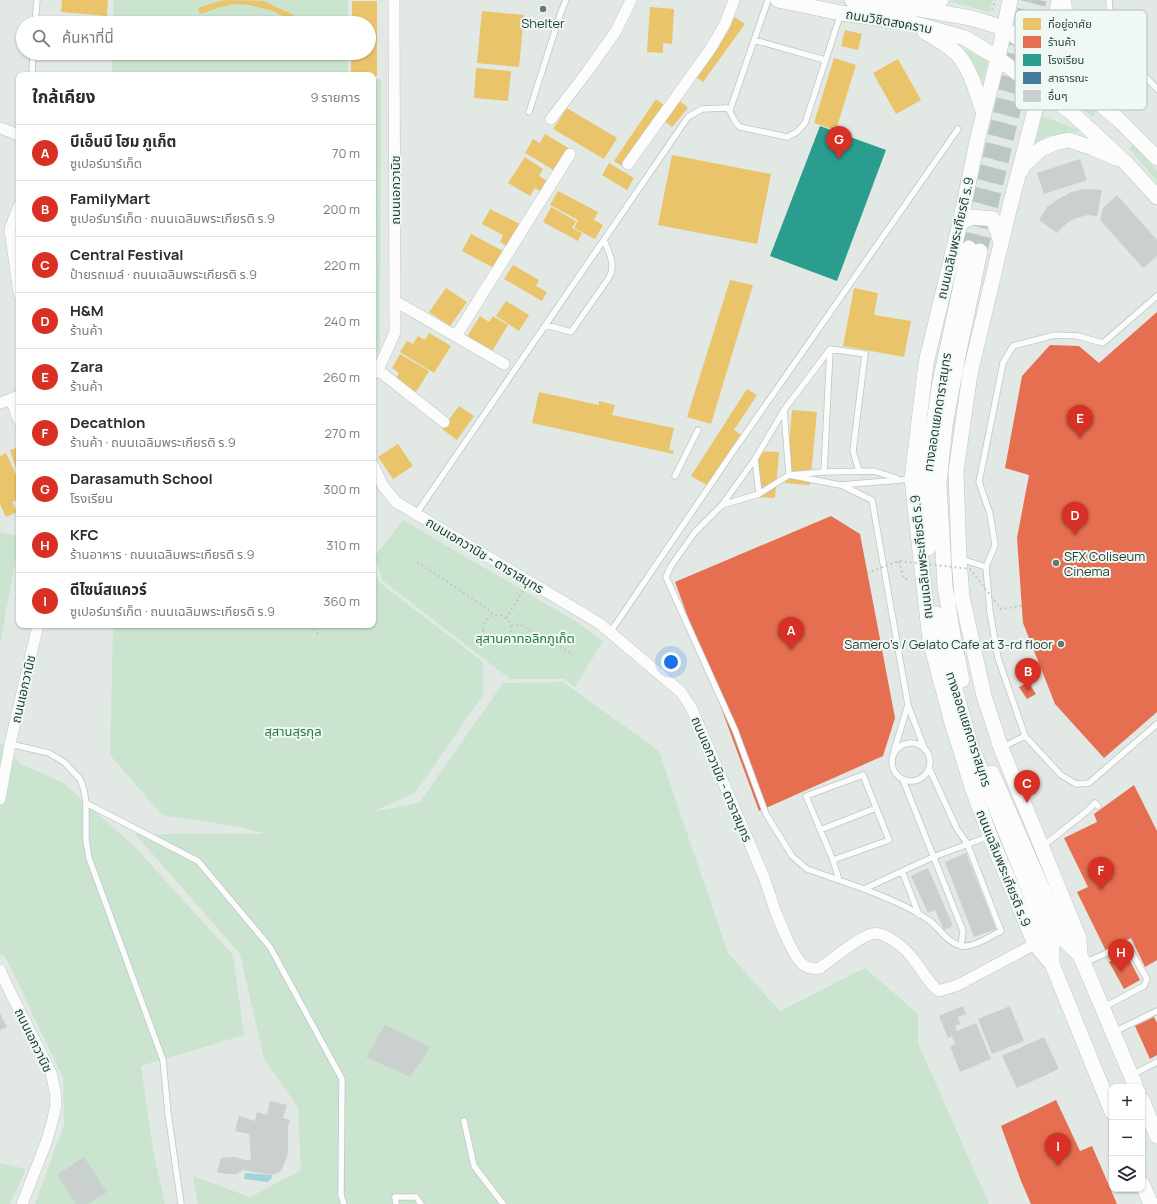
<!DOCTYPE html>
<html lang="th">
<head>
<meta charset="utf-8">
<style>
	:root { --surface:#fff; --page:#f2f2f3; --text:#2b2b33; --muted:#7c7c81; --line:#e1e1e2; --accent:#d93025 }
	body { margin:0; font-family:Manrope,"Noto Sans Thai",sans-serif; background:var(--page); color:var(--text) }
	.controls { position:absolute; right:12px; bottom:12px; display:grid; overflow:hidden; border-radius:8px; box-shadow:0 1px 3px #0004 }
	.controls button { width:36px; height:36px; display:grid; place-items:center; padding:0; border:0; border-bottom:1px solid var(--line); background:var(--surface); color:var(--text); font:20px sans-serif }
	.you { position:absolute; left:671px; top:662px; width:14px; height:14px; margin:-10px; border:3px solid #fff; border-radius:50%; background:#1a73e8; box-shadow:0 0 0 6px #1a73e833 }
	.badge { display:grid; place-items:center; width:26px; height:26px; border-radius:50%; background:var(--accent); color:#fff; font-size:13px; font-weight:700 }
	.pin { position:absolute; translate:-50% -33px; filter:drop-shadow(0 1px 2px #0008) }
	.pin::after { content:''; position:absolute; top:21px; width:14px; height:12px; background:inherit; clip-path:polygon(0 0,100% 0,50% 100%) }
	.list { margin:0; padding:0; list-style:none }
	h2 { display:flex; justify-content:space-between; align-items:center; height:52px; margin:0; padding:0 16px; font-size:17px }
	h2 small { font-size:13px; font-weight:400; color:var(--muted) }
	.list li { display:grid; grid-template-columns:26px 1fr auto; gap:12px; align-items:center; box-sizing:border-box; height:56px; padding:0 16px; border-top:1px solid var(--line) }
	.list b { display:block; font-size:15px; white-space:nowrap }
	.list p { margin:0; font-size:13px; white-space:nowrap; color:var(--muted) }
	.list em { font-size:13px; font-style:normal; color:var(--muted) }
	.icon { flex:none; width:22px; height:22px; fill:none; stroke:currentColor; stroke-width:2; stroke-linecap:round; stroke-linejoin:round }
	.map { position:relative; flex:none; width:1157px; height:1204px; overflow:hidden }
	.search { position:absolute; background:var(--surface); box-shadow:0 1px 3px #0004; left:16px; top:16px; width:360px; height:44px; display:flex; align-items:center; gap:10px; box-sizing:border-box; padding:0 14px; border-radius:22px; color:var(--muted); font-size:15px }
	.panel { position:absolute; background:var(--surface); box-shadow:0 1px 3px #0004; left:16px; top:72px; width:360px; height:556px; border-radius:8px }
	.map>svg:first-child { display:block }
	.green { fill:#cae4d0 }
	.water { fill:#9ed5db }
	.homes { fill:#e9c46a }
	.shops { fill:#e76f51 }
	.schools { fill:#2a9d8f }
	.public { fill:#457b9d }
	.building { fill:#c9d0cd }
	.lines { fill:none; stroke-linecap:round; stroke-linejoin:round }
	.secondary-tunnel { stroke:#bbc7c2; stroke-width:15; stroke-dasharray:15 8; stroke-linecap:butt }
	.service-casing { stroke:#bfc6c2; stroke-width:7 }
	.minor-casing { stroke:#bfc6c2; stroke-width:12 }
	.secondary-casing { stroke:#bdc7c2; stroke-width:16 }
	.path { stroke:#bfc9c5; stroke-width:2; stroke-dasharray:2 3; stroke-linecap:butt }
	.service { stroke:#fbfcfb; stroke-width:5.5 }
	.minor { stroke:#fbfcfb; stroke-width:11 }
	.secondary { stroke:#fbfcfb; stroke-width:15 }
	.path-bridge { stroke:#bfc9c5; stroke-width:2; stroke-dasharray:2 3; stroke-linecap:butt }
	.poi-dot { fill:#637972; stroke:#f0f8f3; stroke-width:1.5 }
	.labels { text-anchor:middle; dominant-baseline:central; stroke-width:4; stroke-linejoin:round; paint-order:stroke }
	.street-label { font-size:13px; fill:#1e3d34; stroke:#f0f8f3 }
	.poi-label { font-size:13px; fill:#1e3d34; stroke:#f0f8f3 }
	.park-label { font-size:13px; fill:#257841; stroke:#f0f8f3 }
	.key { fill:#f0f8f3; stroke:#b1c0ba; stroke-width:1 }
	.key-label { font-size:11px; fill:#1e3d34 }
</style>
</head>
<body>
<div class="map">
<svg width="1157" height="1204" viewBox="0 0 1157 1204">
	<rect width="100%" height="100%" fill="#e2e9e5"/>
	<path class="green" d="M114,0H348V23H113Z
		M955,0H993L989,12L947,1Z
		M959,46L988,61L983,82Z
		M112,53H348V75H112Z
		M373,79H381L380,350L373,355Z
		M1056,83L1096,112L1093,117L1054,88Z
		M1042,116L1081,131L1048,136L1035,143Z
		M1133,145L1157,171V181L1129,148Z
		M403,520L577,622L603,641L575,687L564,679H510L382,580L375,556Z
		M0,532L19,536V540L0,644Z
		M373,572L379,582L483,662V695L415,793L372,812L419,803L503,683L563,682L659,751L728,953L780,1011L865,968L918,1014V1043L989,1204H198L193,1176L250,1197L301,1170L298,1107L264,1059L240,954L135,834H259L264,833L239,827L162,815L110,755L113,625H373Z
		M0,743L21,764L62,782L134,846L233,955L244,1035L141,1066L153,1149L165,1204H35L64,1125L63,1078L5,956L0,954Z
		M0,1163L26,1169L10,1204H0Z"/>
	<path class="water" d="M245,1173L271,1175L272,1178L267,1182L244,1179Z"/>
	<path class="homes" d="M62,0H108L107,16L61,12Z
		M227,0L263,1L292,14L304,23H295L273,11L249,5L235,4L217,8L200,14L198,8L216,2Z
		M352,1H377V76H373V75H351V53H369V23H352Z
		M650,7L674,9L672,44L663,43V53L647,52Z
		M482,11L524,15L519,67L477,63Z
		M735,17L745,24L703,82L693,75Z
		M845,30L862,34L858,50L841,46Z
		M834,58L856,65L836,130L814,123Z
		M898,59L921,100L896,114L873,73Z
		M476,68L511,71L508,101L474,98Z
		M656,99L664,105L622,166L614,161Z
		M679,100L688,108L672,127L663,120Z
		M567,108L617,138L604,159L553,129Z
		M545,134L570,149L557,172L525,153L533,139L540,143Z
		M672,155L771,174L757,244L658,225Z
		M525,157L543,169L539,176L549,182L543,193L535,188L530,196L508,183Z
		M609,163L634,178L627,190L602,175Z
		M558,191L598,212L594,220L603,225L595,239L574,228L578,220L550,205Z
		M551,207L576,221L572,228L582,233L578,241L543,222Z
		M490,209L520,224L508,247L500,242L503,235L482,224Z
		M471,234L503,251L494,268L462,251Z
		M513,265L539,280L536,286L547,292L542,301L504,279Z
		M730,280L753,285L711,424L687,417Z
		M446,288L467,302L450,326L429,312Z
		M854,288L878,293L874,315L911,321L904,357L843,346Z
		M506,301L529,315L519,331L496,316Z
		M480,316L489,322L493,316L508,325L491,353L466,338Z
		M429,333L451,346L434,373L400,352L407,341L413,344L418,336L425,340Z
		M400,354L429,371L416,392L395,380L399,373L392,368Z
		M747,389L757,395L734,430L741,435L708,486L691,476Z
		M539,392L599,405V401L615,405L612,415L674,428L669,450L674,451L673,454L532,423Z
		M459,406L474,416L457,440L442,429Z
		M792,410L817,412L810,485L785,483Z
		M398,444L413,466L393,479L378,457Z
		M19,447V468L16,469L10,450Z
		M759,451L779,452L775,498L755,497Z
		M6,453L19,481V499L12,502L17,512L6,517L0,504V456Z"/>
	<path class="shops" d="M1157,312V712L1104,758L1055,704L1023,623L1017,538L1029,475L1005,468L1022,376L1050,345L1079,346L1099,363Z
		M831,516L860,534L895,718L883,756L759,811L675,582Z
		M1028,682L1036,694L1027,699L1019,687Z
		M1134,785L1157,831V960L1145,967L1131,938L1106,951L1077,892L1088,887L1064,838L1097,822L1094,814Z
		M1126,953L1140,980L1124,989L1109,962Z
		M1154,1017L1157,1023V1055L1150,1059L1135,1026Z
		M1056,1100L1080,1151L1092,1146L1117,1204H1031L1021,1181L1001,1126Z"/>
	<path class="schools" d="M820,126L886,150L837,281L770,256Z"/>
	<path class="public" d="M373,82H375L374,216H373Z"/>
	<path class="building" d="M1080,159L1087,180L1044,194L1037,173Z
		M1084,189L1102,190L1097,216L1088,215L1076,218L1067,223L1057,233L1039,220L1047,207L1057,200L1071,192Z
		M1117,195L1157,240V256L1143,268L1100,220L1103,208Z
		M966,853L996,929L974,937L945,862Z
		M928,868L953,926L944,930L935,910L928,913L911,876Z
		M963,1006L966,1014L958,1017L960,1024L955,1026L957,1031L976,1023L991,1059L960,1072L950,1046L955,1044L952,1036L948,1038L939,1016Z
		M1010,1006L1024,1041L992,1054L978,1019Z
		M0,1013L7,1027L0,1030Z
		M385,1025L430,1047L410,1077L366,1057Z
		M1044,1037L1059,1069L1017,1088L1002,1056Z
		M270,1101L287,1105L283,1118L290,1120L288,1126V1152L286,1160L281,1171L272,1175L243,1170L237,1174H225L217,1172L221,1158L235,1157L245,1160H251L249,1134L235,1131L239,1116L255,1121L257,1112L267,1115Z
		M84,1157L107,1192L88,1204H76L57,1175Z"/>
	<g class="lines">
		<path class="secondary-tunnel" d="M969,248L1027,0
			M980,251L1039,0"/>
		<defs>
			<path id="service" d="M1109,0L1110,16L1113,27L1129,59L1157,89
				M35,23L37,0
				M754,40L825,60
				M32,75L33,53
				M730,110L768,0
				M529,112L561,12L566,0
				M546,325L571,332L608,279C617,266 609,253 604,240
				M784,410L789,475L824,472
				M755,459L759,494
				M859,471L853,451L865,354L830,349L824,472L874,471L896,478
				M675,476L698,430
				M912,479L840,485L789,475L759,494L722,505L695,532L671,566L666,577L735,730L766,814L792,856L807,869L864,889L933,857L990,836
				M841,485L872,500L908,705L925,750
				M722,505L755,459L784,410L830,349
				M416,514L688,117L702,109L727,108C733,113 733,122 740,127L787,137L797,132L805,123L841,13
				M961,559L986,567L990,612L998,658L1025,736
				M986,567L995,545L990,514L979,482L1003,363L1013,346L1055,335L1078,336L1103,343L1157,296
				M611,631L732,453L958,129
				M892 762a19 19 0 1 1 38 0a19 19 0 1 1-38 0Z
				M10,744L49,753L64,762L80,779L84,790L86,803V840L89,858L163,1060L168,1113L181,1204
				M1001,748L1025,736L1061,775L1076,784L1089,783L1157,724
				M894,751L908,705
				M903,780L963,931L961,946
				M86,803L198,861L270,947L342,1079L341,1195L344,1204
				M820,830L876,808
				M1042,847L1087,811L1095,803L1098,806
				M833,860L889,840L863,775L806,796L833,860L839,880
				M902,871L919,915
				M864,889C887,898 910,907 930,921C940,929 948,943 961,946C974,948 990,936 1001,931L967,843L957,829L929,768
				M1084,963L1125,945L1129,948L1147,979L1144,986L1104,1007
				M1114,1032L1157,1011
				M1132,1075L1157,1062
				M464,1121L474,1166L503,1204
				M396,1204L395,1197H416L421,1204"/>
			<path id="minor" d="M551,119L587,72L616,31L631,0
				M0,128L19,135
				M628,164L711,48L725,24L734,0
				M19,206L10,229L19,294
				M395,301L504,364
				M456,336L570,154
				M378,370L444,422
				M373,374L378,370L395,332L394,0
				M11,399L18,419
				M0,403L19,396
				M373,465L383,486L396,502L599,623L681,692L691,707L764,877L776,913L788,941C796,956 800,971 820,968C831,960 859,937 871,934C885,930 906,949 914,960C922,970 928,983 939,991L958,985L1035,944
				M0,799L10,744L38,625
				M0,970L11,994L51,1073L55,1091L56,1105L53,1119L46,1143L22,1204"/>
			<path id="secondary" d="M778,0L841,13L912,23L965,38L998,58L1040,91L1071,112L1127,164L1157,197
				M852,0L914,8L971,18L1004,28L1048,60L1087,93L1119,120L1157,158
				M1010,0L998,58L978,137L960,223L926,363L912,479L930,640L952,723L973,790L990,836L1035,944L1052,964L1112,1112
				M1059,0L1048,60L1009,210L970,374L956,471L959,558L962,597L984,696L1001,748L1079,938L1080,955L1136,1087
				M1064,3C1064,41 1084,71 1105,100
				M918,6L941,0
				M925,32C937,39 950,46 959,56C972,72 977,95 984,114
				M1021,171L1023,166L1041,149L1055,143L1069,140L1093,148L1116,158
				M960,223L972,217L993,219L1001,242
				M928,548L926,482L939,387L969,248
				M936,614L938,629L971,746L1052,947V964
				M962,680L954,641L945,586L939,484L945,425L958,356L980,251
				M992,773L1065,941L1080,955
				M1142,1100L1157,1136
				M1142,1184L1151,1204"/>
		</defs>
		<use href="#service" class="service-casing"/>
		<use href="#minor" class="minor-casing"/>
		<use href="#secondary" class="secondary-casing"/>
		<path class="path" d="M992,10L995,1H996
			M1020,13L1041,24
			M899,561L904,579H910
			M417,562L491,611L493,616
			M483 629a14 14 0 1 1 28 0a14 14 0 1 1-28 0Z
			M506,618L523,591
			M310,625L320,636
			M511,626L519,624L574,655"/>
		<use href="#service" class="service"/>
		<use href="#minor" class="minor"/>
		<use href="#secondary" class="secondary"/>
		<path class="path-bridge" d="M867,573L899,561L970,569L1001,609L1022,606"/>
	</g>
	<g class="poi-dot">
		<circle cx="543" cy="9" r="4"/>
		<circle cx="1056" cy="563" r="4"/>
		<circle cx="1061" cy="644" r="4"/>
	</g>
	<g class="labels">
		<g class="street-label">
			<text transform="translate(889 21) rotate(10)">ถนนวิชิตสงคราม</text>
			<text transform="translate(395 190) rotate(-90)">ถนนเอกวานิช</text>
			<text transform="translate(955 238) rotate(-77)">ถนนเฉลิมพระเกียรติ ร.9</text>
			<text transform="translate(937 412) rotate(-81)">ทางลอดแยกดาราสมุทร</text>
			<text transform="translate(485 555) rotate(31)">ถนนเอกวานิช - ดาราสมุทร</text>
			<text transform="translate(921 557) rotate(-96)">ถนนเฉลิมพระเกียรติ ร.9</text>
			<text transform="translate(23 689) rotate(-77)">ถนนเอกวานิช</text>
			<text transform="translate(969 729) rotate(72)">ทางลอดแยกดาราสมุทร</text>
			<text transform="translate(722 779) rotate(67)">ถนนเอกวานิช - ดาราสมุทร</text>
			<text transform="translate(1004 868) rotate(68)">ถนนเฉลิมพระเกียรติ ร.9</text>
			<text transform="translate(34 1040) rotate(64)">ถนนเอกวานิช</text>
		</g>
		<g class="poi-label">
			<text x="543" y="23">Shelter</text>
			<text x="1064" y="556" text-anchor="start">SFX Coliseum<tspan x="1064" dy="15">Cinema</tspan></text>
			<text x="1053" y="644" text-anchor="end">Samero's / Gelato Cafe at 3-rd floor</text>
		</g>
		<g class="park-label">
			<text x="525" y="638">สุสานคาทอลิกภูเก็ต</text>
			<text x="293" y="731">สุสานสุรกุล</text>
		</g>
	</g>
	<rect x="1015" y="10" width="132" height="100" rx="6" class="key"/>
	<rect x="1023" y="18" width="18" height="12" fill="#e9c46a"/>
	<rect x="1023" y="36" width="18" height="12" fill="#e76f51"/>
	<rect x="1023" y="54" width="18" height="12" fill="#2a9d8f"/>
	<rect x="1023" y="72" width="18" height="12" fill="#457b9d"/>
	<rect x="1023" y="90" width="18" height="12" fill="#c9d0cd"/>
	<g class="key-label">
		<text x="1048" y="28">ที่อยู่อาศัย</text>
		<text x="1048" y="46">ร้านค้า</text>
		<text x="1048" y="64">โรงเรียน</text>
		<text x="1048" y="82">สาธารณะ</text>
		<text x="1048" y="100">อื่นๆ</text>
	</g>
</svg>
<div class="controls">
<button>+</button>
<button>−</button>
<button><svg class="icon" aria-label="layers" viewBox="0 0 24 24"><path d="M12 4l9 5-9 5-9-5zM3 14l9 5 9-5"/></svg></button>
</div>
<div class="you"></div>
<div class="pin badge" style="left:791px;top:650px">A</div>
<div class="pin badge" style="left:1028px;top:691px">B</div>
<div class="pin badge" style="left:1027px;top:803px">C</div>
<div class="pin badge" style="left:1075px;top:535px">D</div>
<div class="pin badge" style="left:1080px;top:438px">E</div>
<div class="pin badge" style="left:1101px;top:890px">F</div>
<div class="pin badge" style="left:839px;top:159px">G</div>
<div class="pin badge" style="left:1121px;top:972px">H</div>
<div class="pin badge" style="left:1058px;top:1166px">I</div>
<div class="search"><svg class="icon" aria-label="search" viewBox="0 0 24 24"><circle cx="10" cy="10" r="6"/><path d="M15 15l6 6"/></svg>ค้นหาที่นี่</div>
<section class="panel">
<h2>ใกล้เคียง<small>9 รายการ</small></h2>
<ul class="list">
<li><span class="badge">A</span><div><b>บีเอ็นบี โฮม ภูเก็ต</b><p>ซูเปอร์มาร์เก็ต</p></div><em>70 m</em></li>
<li><span class="badge">B</span><div><b>FamilyMart</b><p>ซูเปอร์มาร์เก็ต · ถนนเฉลิมพระเกียรติ ร.9</p></div><em>200 m</em></li>
<li><span class="badge">C</span><div><b>Central Festival</b><p>ป้ายรถเมล์ · ถนนเฉลิมพระเกียรติ ร.9</p></div><em>220 m</em></li>
<li><span class="badge">D</span><div><b>H&amp;M</b><p>ร้านค้า</p></div><em>240 m</em></li>
<li><span class="badge">E</span><div><b>Zara</b><p>ร้านค้า</p></div><em>260 m</em></li>
<li><span class="badge">F</span><div><b>Decathlon</b><p>ร้านค้า · ถนนเฉลิมพระเกียรติ ร.9</p></div><em>270 m</em></li>
<li><span class="badge">G</span><div><b>Darasamuth School</b><p>โรงเรียน</p></div><em>300 m</em></li>
<li><span class="badge">H</span><div><b>KFC</b><p>ร้านอาหาร · ถนนเฉลิมพระเกียรติ ร.9</p></div><em>310 m</em></li>
<li><span class="badge">I</span><div><b>ดีไซน์สแควร์</b><p>ซูเปอร์มาร์เก็ต · ถนนเฉลิมพระเกียรติ ร.9</p></div><em>360 m</em></li>
</ul>
</section>
</div>
</body>
</html>
